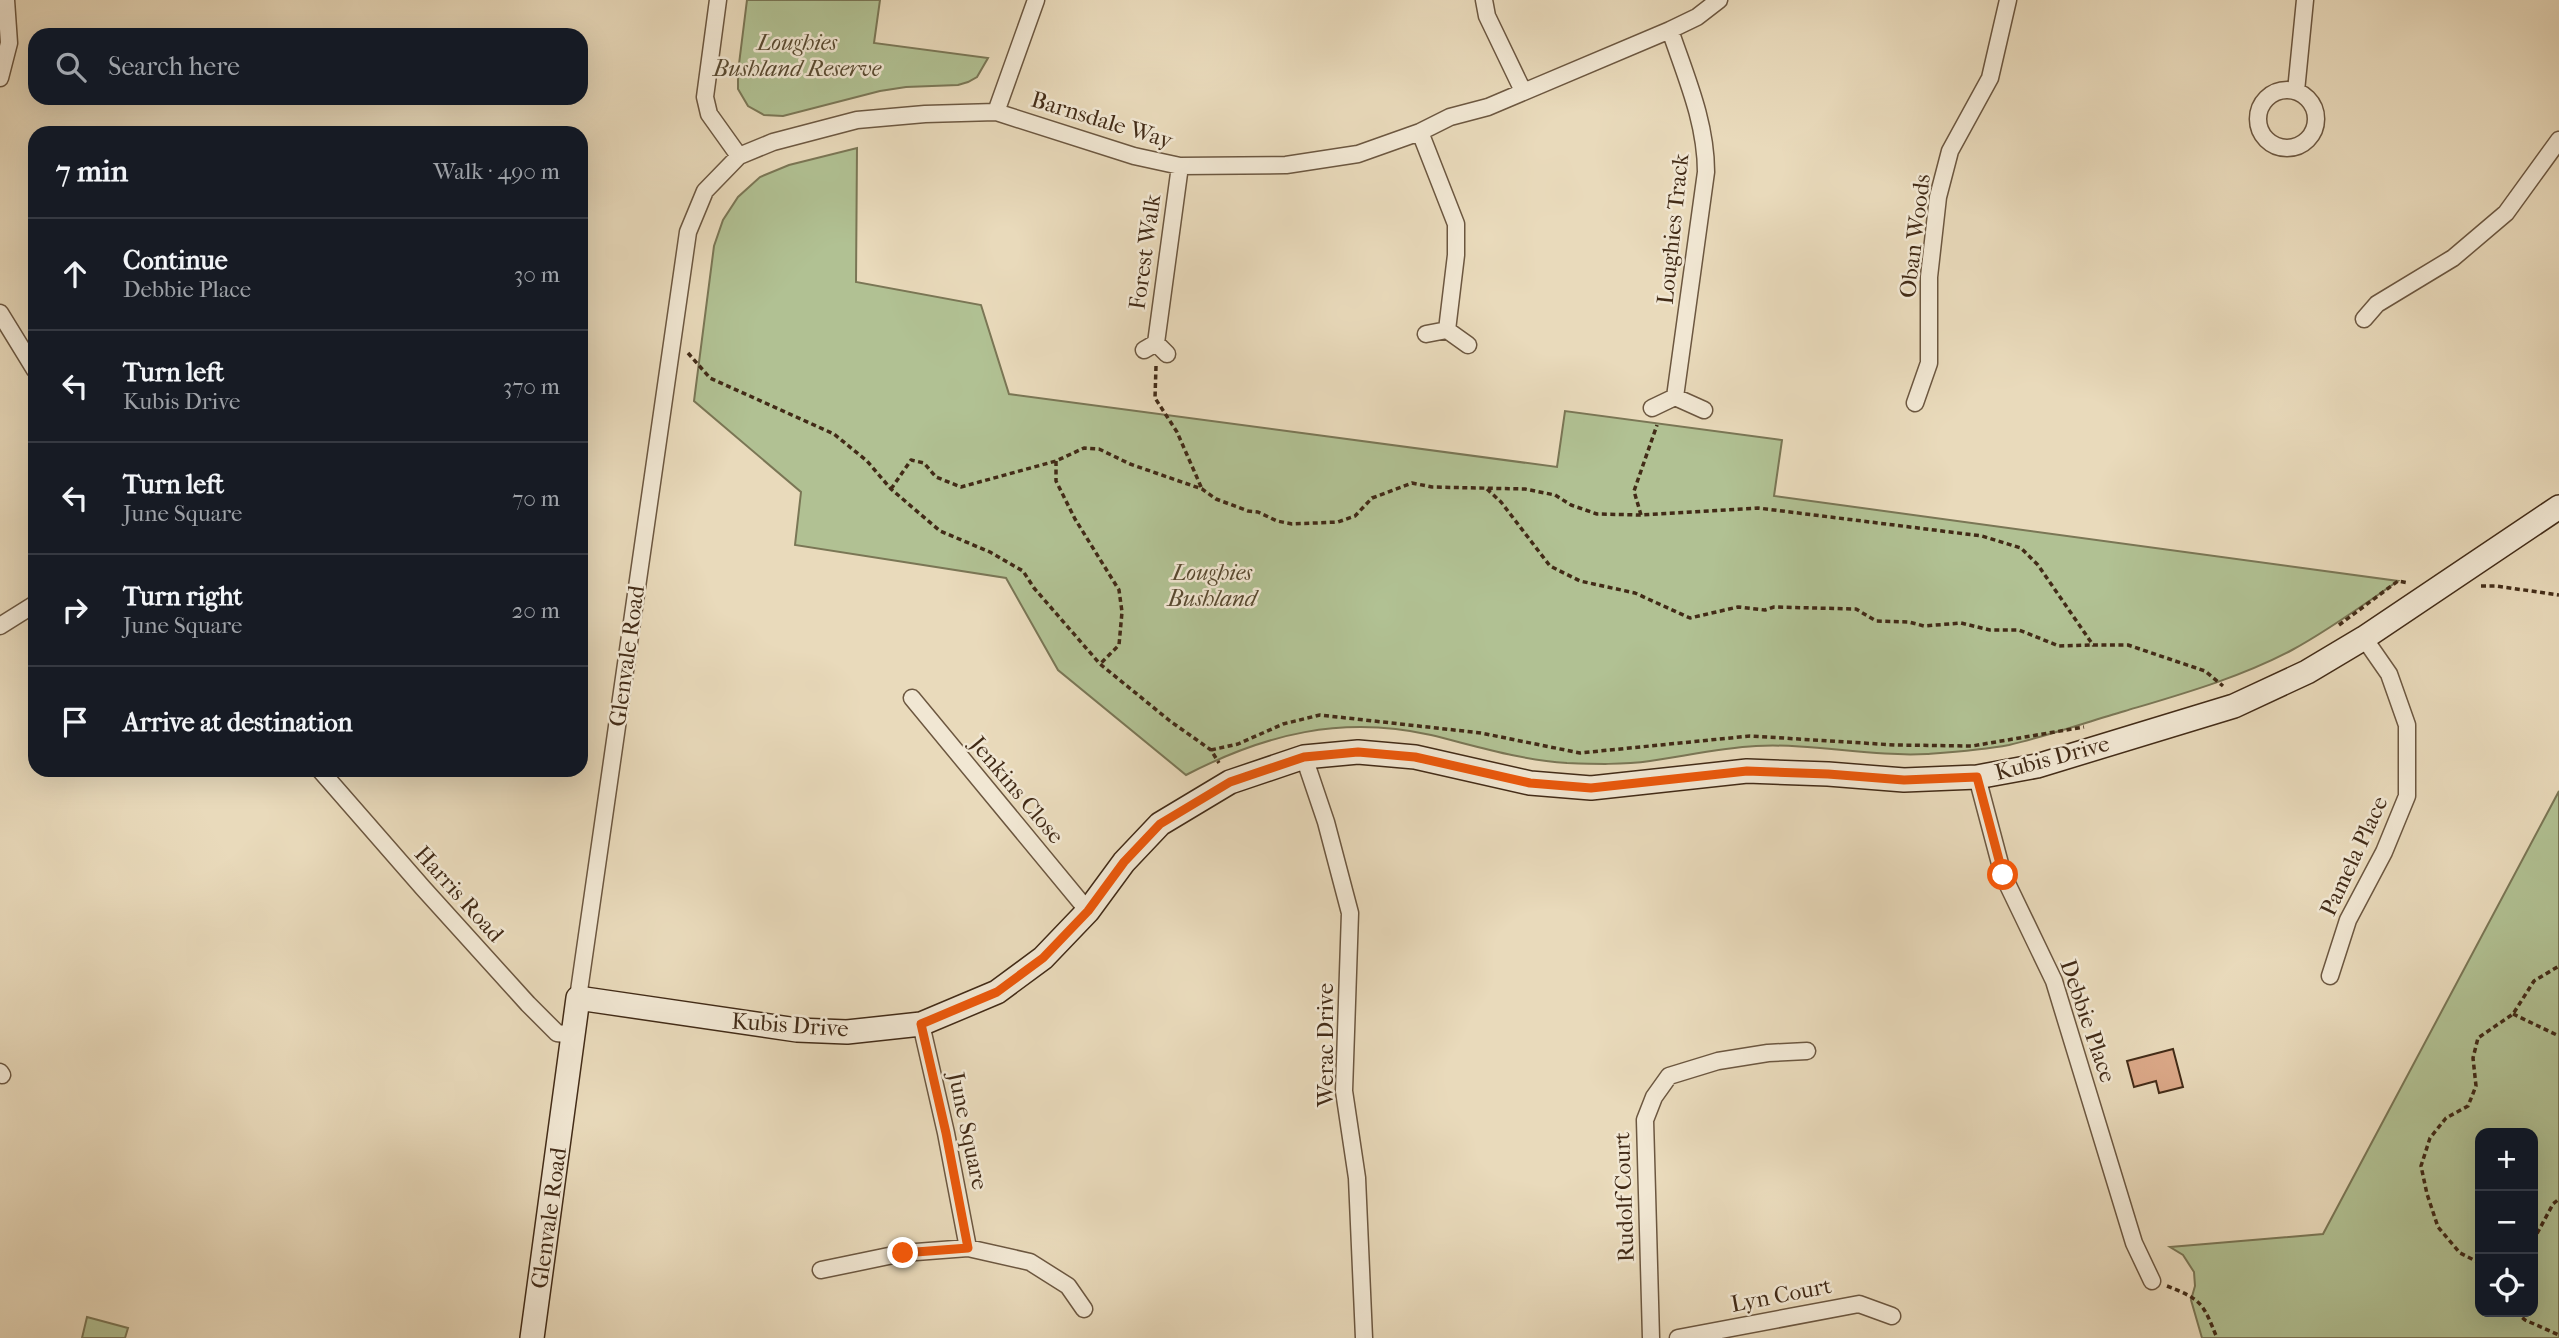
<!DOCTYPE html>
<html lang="en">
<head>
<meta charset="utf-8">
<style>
	:root { --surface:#171b24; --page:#242831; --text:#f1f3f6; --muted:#9ea1a6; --line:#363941 }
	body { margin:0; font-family:"IM FELL French Canon",serif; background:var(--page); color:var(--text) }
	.controls { position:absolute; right:21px; bottom:21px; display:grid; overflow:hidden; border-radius:14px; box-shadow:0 7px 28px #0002 }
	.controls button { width:63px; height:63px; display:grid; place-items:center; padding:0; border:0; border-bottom:2px solid var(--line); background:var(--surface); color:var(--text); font:35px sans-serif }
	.stop { position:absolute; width:21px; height:21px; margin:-16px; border:5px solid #ea580c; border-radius:50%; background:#fff }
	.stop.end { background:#ea580c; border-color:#fff; box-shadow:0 2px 7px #0008 }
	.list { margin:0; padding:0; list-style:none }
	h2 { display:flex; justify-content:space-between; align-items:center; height:91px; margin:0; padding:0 28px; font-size:30px }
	h2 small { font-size:23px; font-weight:400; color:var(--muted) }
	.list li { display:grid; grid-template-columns:46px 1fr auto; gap:21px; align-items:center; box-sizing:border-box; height:112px; padding:0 28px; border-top:2px solid var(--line) }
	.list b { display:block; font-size:26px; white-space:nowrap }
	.list p { margin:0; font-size:23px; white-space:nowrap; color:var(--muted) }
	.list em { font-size:23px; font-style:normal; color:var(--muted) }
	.icon { flex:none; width:38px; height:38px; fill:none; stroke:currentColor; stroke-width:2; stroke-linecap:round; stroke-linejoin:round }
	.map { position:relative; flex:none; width:2559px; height:1338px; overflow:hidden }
	.search { position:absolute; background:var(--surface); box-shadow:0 7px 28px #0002; left:28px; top:28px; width:560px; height:77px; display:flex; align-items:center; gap:18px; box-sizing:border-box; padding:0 24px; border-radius:21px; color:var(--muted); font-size:26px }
	.panel { position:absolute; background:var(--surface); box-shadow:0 7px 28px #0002; left:28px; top:126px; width:560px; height:651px; border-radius:21px }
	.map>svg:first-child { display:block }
	.green { fill:#b1c193; stroke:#7a7655; stroke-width:2; fill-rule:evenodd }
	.building { fill:#dca989; stroke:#422b17; stroke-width:2 }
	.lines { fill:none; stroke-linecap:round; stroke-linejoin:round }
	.street-casing { stroke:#6c5740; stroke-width:19 }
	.secondary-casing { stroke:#422b17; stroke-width:26 }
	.path { stroke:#422b17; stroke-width:3.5; stroke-dasharray:5 3.5; stroke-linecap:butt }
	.street { stroke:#f1e7d3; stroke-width:16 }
	.secondary { stroke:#f1e7d3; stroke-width:23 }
	.route { stroke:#ea580c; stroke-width:9 }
	.labels { text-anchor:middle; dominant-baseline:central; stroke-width:5; stroke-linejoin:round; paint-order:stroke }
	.park-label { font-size:23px; font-style:italic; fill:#584930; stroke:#f1e7d3 }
	.street-label { font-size:23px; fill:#422b17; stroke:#f1e7d3 }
</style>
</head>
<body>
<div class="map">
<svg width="2559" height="1338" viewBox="0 0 2559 1338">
	<rect width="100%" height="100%" fill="#e9dabb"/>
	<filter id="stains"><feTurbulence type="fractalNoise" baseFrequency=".00286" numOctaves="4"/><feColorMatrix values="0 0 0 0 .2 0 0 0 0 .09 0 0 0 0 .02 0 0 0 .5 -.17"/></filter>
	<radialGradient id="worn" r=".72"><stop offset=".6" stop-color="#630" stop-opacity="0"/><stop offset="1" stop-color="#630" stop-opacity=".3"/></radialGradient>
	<path class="green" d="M747,0H880L874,43L988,58L977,77L968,82L958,85L906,87L880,91L783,116L764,115L748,106L738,89V72Z
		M857,148L856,282L981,305L1009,394L1557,467L1565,411L1782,440L1774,496L2398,581C2363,605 2329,630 2292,650C2239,678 2182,694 2125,711C2087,722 2048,736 2009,745C1983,750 1954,752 1927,754C1870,757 1814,743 1756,746C1720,748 1685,756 1650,761C1623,765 1594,764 1567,763C1520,760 1476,746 1431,735C1342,715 1265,734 1186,775L1058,670L1006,578L795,545L801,492L694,401L714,246L723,220L738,197L760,177L789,165Z
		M2559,791V1338H2202L2191,1300L2195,1286L2194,1272L2183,1255L2170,1247L2323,1234ZM2533,1133V1312H2480V1133Z
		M87,1317L128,1328L125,1338H82Z"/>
	<path class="building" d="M2173,1049L2183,1087L2159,1093L2156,1081L2134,1087L2127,1061Z"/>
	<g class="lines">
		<defs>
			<path id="street" d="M718,0L705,97L709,114L739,156
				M1484,0L1487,16L1523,91
				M1670,30C1686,77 1706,122 1706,172L1675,397
				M0,78L9,43L6,0
				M2258 119a29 29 0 1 1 58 0a29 29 0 1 1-58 0Z
				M2296,91L2305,0
				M996,112L1036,0
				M1420,132L1456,224V255L1447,330
				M0,313L35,370
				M2364,319L2377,304L2453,258L2506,213L2559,140
				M1426,334L1447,330L1468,345
				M1156,343L1180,166
				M1144,350L1156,343L1167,354
				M1915,403L1929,363V277L1938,197L1950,151L1990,78L2008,0
				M1652,408L1675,397L1704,410
				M0,626L35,604
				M912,698L1088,911
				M1304,757L1326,822L1350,913L1344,1091L1357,1178L1364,1338
				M320,770L423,888L528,1004L557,1033L573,1035
				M1977,777L2003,875L2054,981L2134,1243L2152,1281
				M2330,976L2348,920L2384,852L2407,796V725L2389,674L2364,638
				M578,998L688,232L705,191L739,156L773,142L857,120L925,114L996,112L1134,156L1180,166L1286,165L1358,154L1420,132L1450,117L1488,107L1670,30L1697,17L1719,0
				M921,1024L946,1133L968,1248
				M0,1072L2,1075
				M821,1270L903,1253L968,1248L1030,1262L1068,1286L1084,1309
				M1651,1338L1645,1120L1654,1097L1669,1076L1718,1061L1768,1053L1807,1051
				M1678,1338L1859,1304L1892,1316"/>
			<path id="secondary" d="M532,1338L578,998L797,1030L847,1032L921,1024L997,992L1043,958L1088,911L1124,862L1160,824L1230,782L1304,757L1358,752L1415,757L1530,783L1591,788L1747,771L1828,774L1904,780L1977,777L2037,766L2234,706L2307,672L2364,638L2559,507"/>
		</defs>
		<use href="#street" class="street-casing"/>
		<use href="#secondary" class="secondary-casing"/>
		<path class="path" d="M688,353L710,378L834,434L867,461L891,489L940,531L990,552L1023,571L1034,588L1100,664L1170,721L1211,750L1219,763
			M1156,366L1155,398L1177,432L1202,489
			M1056,461V481L1075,519L1119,590L1122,612L1119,645L1100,664
			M891,489L911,460L924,463L936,477L961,487L1056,461L1084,448L1099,449L1130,464L1202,489L1216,499L1248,511L1258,512L1277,521L1292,524L1338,522L1355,516L1372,498L1412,483L1432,487L1525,489L1555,495L1571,505L1597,514L1641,515L1758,508L1982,536L2021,548L2038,565L2093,645H2128L2205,671L2223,686
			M1487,489L1501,502L1550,566L1580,581L1635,593L1690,618L1738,607L1765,610L1774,607L1856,609L1876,621L1909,622L1924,626L1961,623L1990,630H2019L2059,646L2093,645
			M1641,515L1634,491L1657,425
			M2481,586H2496L2559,595
			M2339,625L2398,581L2408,583
			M1211,750L1238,744L1283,724L1320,715L1481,733L1580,753L1750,736L1895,745L1972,746L2084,727
			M2513,1014L2559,1036
			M2533,1241L2553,1204L2559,1199
			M2480,1263L2460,1253L2438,1227L2427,1194L2421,1166L2430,1138L2446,1118L2468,1106L2476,1086L2473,1058L2478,1038L2513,1014L2534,981L2559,966
			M2167,1286C2203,1300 2203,1304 2217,1338
			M2516,1312L2525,1320L2559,1335"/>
		<use href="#street" class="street"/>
		<use href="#secondary" class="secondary"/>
	</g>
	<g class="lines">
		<path class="route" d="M903,1253L968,1248L946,1133L921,1024L997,992L1043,958L1088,911L1124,862L1160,824L1230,782L1304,757L1358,752L1415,757L1530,783L1591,788L1747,771L1828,774L1904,780L1977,777L2003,875"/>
	</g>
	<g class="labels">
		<g class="park-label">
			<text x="797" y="42">Loughies<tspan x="797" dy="26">Bushland Reserve</tspan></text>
			<text x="1212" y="572">Loughies<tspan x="1212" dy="26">Bushland</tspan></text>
		</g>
		<g class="street-label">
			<text transform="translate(1102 120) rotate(17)">Barnsdale Way</text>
			<text transform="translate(1673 229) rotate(-84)">Loughies Track</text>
			<text transform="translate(1915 236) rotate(-83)">Oban Woods</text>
			<text transform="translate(1145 252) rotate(-82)">Forest Walk</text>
			<text transform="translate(627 656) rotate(-82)">Glenvale Road</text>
			<text transform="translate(2052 758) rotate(-15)">Kubis Drive</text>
			<text transform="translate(1017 790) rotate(50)">Jenkins Close</text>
			<text transform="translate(2354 856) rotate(-65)">Pamela Place</text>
			<text transform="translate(459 894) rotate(48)">Harris Road</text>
			<text transform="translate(2088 1021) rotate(71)">Debbie Place</text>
			<text transform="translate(790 1025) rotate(4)">Kubis Drive</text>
			<text transform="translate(1325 1045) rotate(-90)">Werac Drive</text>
			<text transform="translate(968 1131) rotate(78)">June Square</text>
			<text transform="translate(1624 1197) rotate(-92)">Rudolf Court</text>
			<text transform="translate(549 1218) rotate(-82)">Glenvale Road</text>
			<text transform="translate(1781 1295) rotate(-11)">Lyn Court</text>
		</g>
	</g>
	<rect width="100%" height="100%" filter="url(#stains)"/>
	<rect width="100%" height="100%" fill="url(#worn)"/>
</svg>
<div class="controls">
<button>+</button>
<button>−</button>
<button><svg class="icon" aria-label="locate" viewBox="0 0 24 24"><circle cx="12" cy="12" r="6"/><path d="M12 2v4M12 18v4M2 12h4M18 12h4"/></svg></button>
</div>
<div class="stop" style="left:2003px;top:875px"></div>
<div class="stop end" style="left:903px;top:1253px"></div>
<div class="search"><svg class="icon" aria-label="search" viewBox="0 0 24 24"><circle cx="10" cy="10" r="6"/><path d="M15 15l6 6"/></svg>Search here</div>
<section class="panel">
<h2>7 min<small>Walk · 490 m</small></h2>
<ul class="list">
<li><svg class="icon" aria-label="ahead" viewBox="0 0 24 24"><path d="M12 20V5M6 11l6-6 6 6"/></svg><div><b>Continue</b><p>Debbie Place</p></div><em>30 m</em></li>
<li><svg class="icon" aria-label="left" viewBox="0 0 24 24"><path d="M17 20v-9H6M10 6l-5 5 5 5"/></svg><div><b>Turn left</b><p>Kubis Drive</p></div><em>370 m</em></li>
<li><svg class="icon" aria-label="left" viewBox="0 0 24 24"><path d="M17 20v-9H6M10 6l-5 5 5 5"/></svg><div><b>Turn left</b><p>June Square</p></div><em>70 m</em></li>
<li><svg class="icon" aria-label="right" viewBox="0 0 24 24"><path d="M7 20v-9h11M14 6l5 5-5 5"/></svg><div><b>Turn right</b><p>June Square</p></div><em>20 m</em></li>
<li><svg class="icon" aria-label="arrive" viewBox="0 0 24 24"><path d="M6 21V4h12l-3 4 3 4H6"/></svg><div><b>Arrive at destination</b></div></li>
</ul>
</section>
</div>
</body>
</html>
